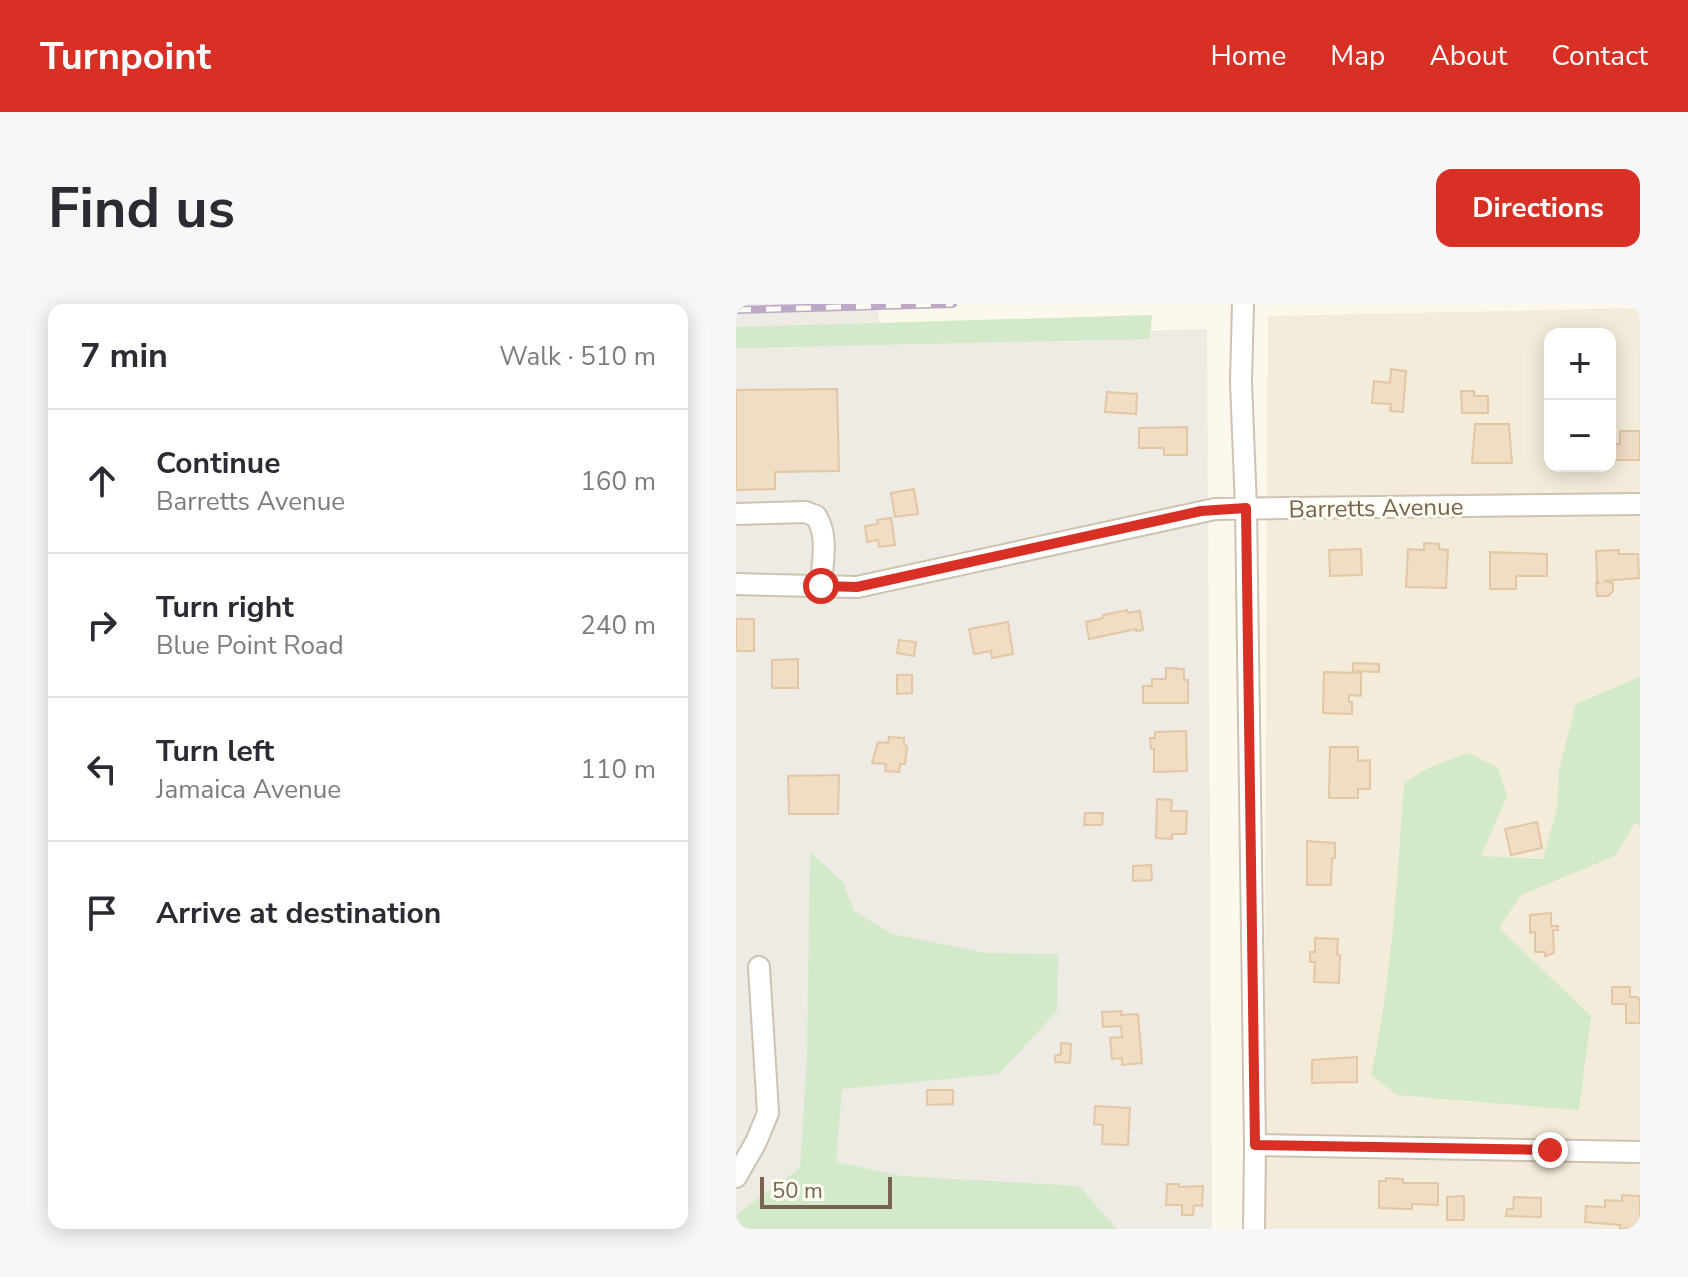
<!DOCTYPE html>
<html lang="en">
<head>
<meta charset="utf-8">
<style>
	:root { --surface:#fff; --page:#f7f7f7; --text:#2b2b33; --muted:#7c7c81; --line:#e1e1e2; --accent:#d93025 }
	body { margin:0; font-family:"Nunito Sans",sans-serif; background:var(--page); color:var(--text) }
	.controls { position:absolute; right:24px; top:24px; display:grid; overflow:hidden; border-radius:16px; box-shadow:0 4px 20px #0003 }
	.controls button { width:72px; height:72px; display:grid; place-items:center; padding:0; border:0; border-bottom:2px solid var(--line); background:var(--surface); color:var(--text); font:40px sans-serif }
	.scale { position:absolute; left:24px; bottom:20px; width:132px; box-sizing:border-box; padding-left:8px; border:4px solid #78634e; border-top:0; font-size:22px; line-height:28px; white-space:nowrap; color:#78634e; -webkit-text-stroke:6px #fffcf2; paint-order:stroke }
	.stop { position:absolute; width:24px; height:24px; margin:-18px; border:6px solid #d93025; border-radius:50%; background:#fff }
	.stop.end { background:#d93025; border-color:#fff; box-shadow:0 2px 8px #0008 }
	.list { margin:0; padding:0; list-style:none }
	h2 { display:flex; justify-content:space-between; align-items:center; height:104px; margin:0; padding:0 32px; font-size:34px }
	h2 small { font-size:26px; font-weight:400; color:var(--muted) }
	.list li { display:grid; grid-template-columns:52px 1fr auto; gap:24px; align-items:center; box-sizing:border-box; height:144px; padding:0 32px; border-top:2px solid var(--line) }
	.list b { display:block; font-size:30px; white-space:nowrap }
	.list p { margin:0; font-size:26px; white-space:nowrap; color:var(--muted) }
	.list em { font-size:26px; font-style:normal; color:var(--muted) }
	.icon { flex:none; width:44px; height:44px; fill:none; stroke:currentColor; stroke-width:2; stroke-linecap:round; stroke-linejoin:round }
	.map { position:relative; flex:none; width:904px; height:925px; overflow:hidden; border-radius:16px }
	header { display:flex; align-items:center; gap:48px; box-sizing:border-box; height:112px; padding:0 40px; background:var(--accent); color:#fff }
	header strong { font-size:38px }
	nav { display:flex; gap:44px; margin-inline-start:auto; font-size:28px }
	.intro { display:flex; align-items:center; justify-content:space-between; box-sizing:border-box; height:192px; padding:0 48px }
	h1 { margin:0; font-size:56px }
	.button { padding:20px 36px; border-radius:16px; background:var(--accent); color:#fff; font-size:28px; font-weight:700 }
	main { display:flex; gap:48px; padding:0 48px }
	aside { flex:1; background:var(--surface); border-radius:16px; box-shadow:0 4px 20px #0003 }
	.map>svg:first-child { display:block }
	.residential { fill:#f4ecda; fill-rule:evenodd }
	.industrial { fill:#eeeae4 }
	.green { fill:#d2eac9 }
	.building { fill:#f1dcc4; stroke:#e3c6a4; stroke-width:2 }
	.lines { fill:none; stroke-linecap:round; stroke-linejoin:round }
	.minor-casing { stroke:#cfc2b0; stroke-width:24 }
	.minor { stroke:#fff; stroke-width:20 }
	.rail-casing { stroke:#bea8c7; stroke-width:8 }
	.rail { stroke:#fffcf2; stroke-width:5; stroke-dasharray:15; stroke-linecap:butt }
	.route { stroke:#d93025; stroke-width:10 }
	.labels { text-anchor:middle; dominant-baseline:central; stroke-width:6; stroke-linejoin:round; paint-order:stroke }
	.street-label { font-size:24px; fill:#78634e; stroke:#fffcf2 }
</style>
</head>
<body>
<header>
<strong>Turnpoint</strong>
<nav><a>Home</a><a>Map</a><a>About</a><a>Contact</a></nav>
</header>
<div class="intro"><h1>Find us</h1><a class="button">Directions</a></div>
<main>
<aside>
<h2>7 min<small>Walk · 510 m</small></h2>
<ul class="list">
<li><svg class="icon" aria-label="ahead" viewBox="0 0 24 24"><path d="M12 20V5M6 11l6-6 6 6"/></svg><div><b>Continue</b><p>Barretts Avenue</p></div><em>160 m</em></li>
<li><svg class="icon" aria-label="right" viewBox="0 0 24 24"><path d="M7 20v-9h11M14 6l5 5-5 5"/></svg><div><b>Turn right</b><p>Blue Point Road</p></div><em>240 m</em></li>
<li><svg class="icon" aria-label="left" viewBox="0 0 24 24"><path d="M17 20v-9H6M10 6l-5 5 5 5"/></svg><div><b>Turn left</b><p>Jamaica Avenue</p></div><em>110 m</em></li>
<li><svg class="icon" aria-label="arrive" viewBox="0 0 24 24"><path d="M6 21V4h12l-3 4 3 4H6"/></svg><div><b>Arrive at destination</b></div></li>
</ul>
</aside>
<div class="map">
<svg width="904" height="925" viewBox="0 0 904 925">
	<rect width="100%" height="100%" fill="#fcf8ec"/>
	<path class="residential" d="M904,4V925H527L532,12ZM814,30H874V162H814Z"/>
	<path class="industrial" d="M0,0H142L144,34L471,25L476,925H0Z"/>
	<path class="green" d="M416,11L414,35L0,44V23Z
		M904,373V521L899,519L879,552L785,591L763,624L855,712L843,806L661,791L635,771C656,675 661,577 668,479L694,463L732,449L762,464L771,492L745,552L807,555L821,504L823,466L840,400Z
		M74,548L107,578L118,607L156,630L250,649L322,650L321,707L263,770L106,785L100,858L166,872L343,882L381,925H0V913L8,905L64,864L71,753Z"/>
	<path class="building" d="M655,65L670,67L667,108L654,107L655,100L636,99L638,77L654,79Z
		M101,85L103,167L39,168V185L0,186V86Z
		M725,87H738V92H752V109H726Z
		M371,88L401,90L400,110L369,108Z
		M739,120H773L776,159H736Z
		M451,123V151H428V144H403V124Z
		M884,127H904V156H874V140H884Z
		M178,185L182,210L159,213L155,189Z
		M155,214L159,241L143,243L142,236L131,238L129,222L142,220L141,216Z
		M688,239L703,240V245L712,246L710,284L670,283L672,245L688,246Z
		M625,245L626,271L594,272L593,246Z
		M883,246V250H902L903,274L868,277L877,279V287L872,292H861L860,279H863L861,277L860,247Z
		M754,248L811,250V272H780V285H754Z
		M391,306V309L404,307L407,326L400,327V325L353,335L350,318L367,314V311Z
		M0,315H18V347H0Z
		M272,318L277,350L256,354L255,347L238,350L233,325Z
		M163,336L180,338L178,352L161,349Z
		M62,355V384H36V356Z
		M617,359L643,360V368L617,367Z
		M430,364L448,365V376H452V399H407V382H416V375H430Z
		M588,368L625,369V392L613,391V398H616V410L587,409Z
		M161,371H176V389L161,390Z
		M450,427L451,467L418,468V445H415L414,434H419V428Z
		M153,433L168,434V441L171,442L169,460H164L163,468L149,467L150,460L136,459L142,438L152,439Z
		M594,443H622V457L634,456V485H622V494H593Z
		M103,471L102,510H53L52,472Z
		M421,495L436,496L435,507H451L450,530H436V535L420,534Z
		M349,509H367L366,521H348Z
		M801,518L806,544L775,551L769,525Z
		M571,537L599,539V554H596L595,581H571Z
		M415,561L416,576L397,577V562Z
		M815,609V622H822V626H817L818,649L809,652V648H799V628L794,629V611Z
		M579,634L602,635L601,650L604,651L603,679L578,678L579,658H574V648H579Z
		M876,683H894V693H902L904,698V719H890V700H876Z
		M386,707L385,711L402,710L406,759L386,761V754L376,755L374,734L386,733L385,722L367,723L366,708Z
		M325,739L335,740L334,759L319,758V752L325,750Z
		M621,753V778L576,779V756Z
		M191,786H217V800L191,801Z
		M359,802L394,804L392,841L366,840L367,821L358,820Z
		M650,874L667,875V879H702V901L676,900V905L643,904V877H650Z
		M431,880H443V883L467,882L466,902L458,901L457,911H446V901H430Z
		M886,891L904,892V924L884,925V921L849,918L850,902L869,903V896L886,897Z
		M728,892V916H711V893Z
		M778,893L805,894V913L770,912L771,905H777Z"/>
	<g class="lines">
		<defs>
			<path id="minor" d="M507,0L505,78L510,204L519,841L518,925
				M0,210L69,208L80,212C93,232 86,260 85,282
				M0,280L121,283L479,205L904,200
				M519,841L904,848
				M0,873L20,838L32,809L23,663"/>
		</defs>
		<use href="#minor" class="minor-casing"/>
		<use href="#minor" class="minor"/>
		<defs>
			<path id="rail" d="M0,6L217,0"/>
		</defs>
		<use href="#rail" class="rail-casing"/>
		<use href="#rail" class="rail"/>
	</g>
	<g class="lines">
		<path class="route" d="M85,282L121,283L465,207L510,204L519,841L814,846"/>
	</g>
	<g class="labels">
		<g class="street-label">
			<text transform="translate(640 204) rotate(-1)">Barretts Avenue</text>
		</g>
	</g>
</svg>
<div class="controls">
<button>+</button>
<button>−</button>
</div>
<div class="scale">50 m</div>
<div class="stop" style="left:85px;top:282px"></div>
<div class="stop end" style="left:814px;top:846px"></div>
</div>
</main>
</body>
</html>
